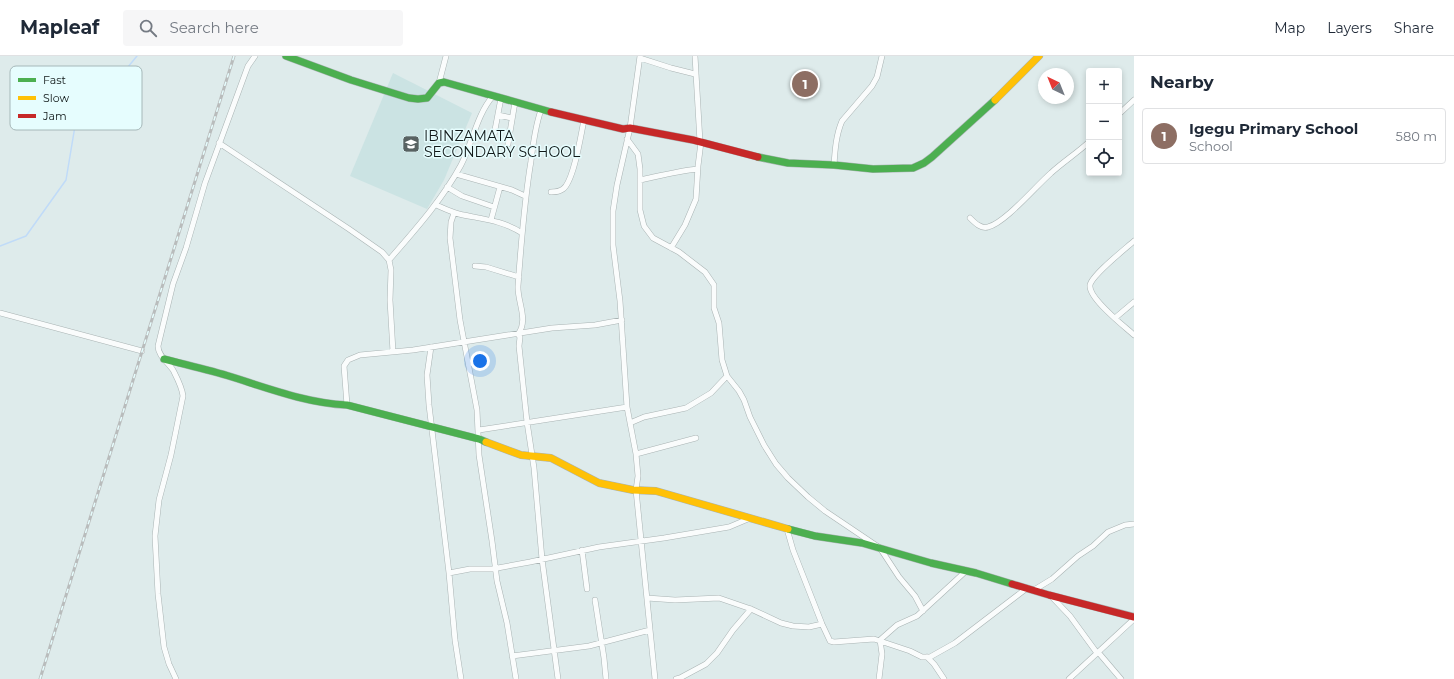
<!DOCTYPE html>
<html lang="en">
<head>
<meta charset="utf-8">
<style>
	:root { --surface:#fff; --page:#f6f6f7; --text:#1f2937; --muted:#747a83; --line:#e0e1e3; --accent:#db2777 }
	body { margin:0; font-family:Montserrat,sans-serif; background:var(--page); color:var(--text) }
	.controls { position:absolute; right:12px; top:12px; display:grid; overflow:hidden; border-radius:4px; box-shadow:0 2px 6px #0003 }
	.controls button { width:36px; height:36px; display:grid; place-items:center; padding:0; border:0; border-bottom:1px solid var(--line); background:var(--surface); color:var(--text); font:20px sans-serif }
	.compass { position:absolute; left:1038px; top:12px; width:36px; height:36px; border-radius:50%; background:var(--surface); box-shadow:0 2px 6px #0003; rotate:317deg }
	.you { position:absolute; left:480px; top:305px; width:14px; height:14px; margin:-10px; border:3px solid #fff; border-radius:50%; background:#1a73e8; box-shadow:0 0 0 6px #1a73e833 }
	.badge { display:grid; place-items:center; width:26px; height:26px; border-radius:50%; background:var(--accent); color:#fff; font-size:13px; font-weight:700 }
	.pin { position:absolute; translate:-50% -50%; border:2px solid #fff; box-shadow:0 1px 4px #0006 }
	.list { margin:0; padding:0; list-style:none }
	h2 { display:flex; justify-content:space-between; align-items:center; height:52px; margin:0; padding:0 16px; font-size:17px }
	h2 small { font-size:13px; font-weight:400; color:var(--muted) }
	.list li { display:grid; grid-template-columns:26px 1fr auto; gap:12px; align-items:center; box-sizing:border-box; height:56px; margin:0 8px 8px; padding:0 8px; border:1px solid var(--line); border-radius:4px }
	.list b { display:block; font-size:15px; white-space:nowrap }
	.list p { margin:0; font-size:13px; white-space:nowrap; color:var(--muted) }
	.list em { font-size:13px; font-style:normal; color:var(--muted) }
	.icon { flex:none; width:22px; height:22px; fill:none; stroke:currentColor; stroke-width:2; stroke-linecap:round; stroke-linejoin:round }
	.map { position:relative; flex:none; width:1134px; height:623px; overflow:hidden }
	header { display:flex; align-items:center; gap:24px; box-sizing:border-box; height:56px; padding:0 20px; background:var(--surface); border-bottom:1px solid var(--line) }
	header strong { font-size:19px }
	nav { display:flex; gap:22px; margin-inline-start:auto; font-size:14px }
	.search { width:280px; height:36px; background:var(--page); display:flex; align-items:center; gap:10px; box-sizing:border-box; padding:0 14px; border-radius:4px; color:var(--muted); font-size:15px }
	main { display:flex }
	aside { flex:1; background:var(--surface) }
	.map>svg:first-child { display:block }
	.built { fill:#cbe3e3 }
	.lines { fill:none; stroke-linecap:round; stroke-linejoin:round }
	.stream { stroke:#c0dbf8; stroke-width:1.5 }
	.street-casing { stroke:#a9b3b3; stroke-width:6 }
	.fast-casing { stroke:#a9b3b3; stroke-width:8 }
	.slow-casing { stroke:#a9b3b3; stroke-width:8 }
	.jam-casing { stroke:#a9b3b3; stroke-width:8 }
	.street { stroke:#fafcfc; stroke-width:5 }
	.fast { stroke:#4caf50; stroke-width:7 }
	.slow { stroke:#ffc107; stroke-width:7 }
	.jam { stroke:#c62828; stroke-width:7 }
	.rail-casing { stroke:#b9bcbc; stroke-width:3 }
	.rail { stroke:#e6fdfe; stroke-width:1.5; stroke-dasharray:4.5; stroke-linecap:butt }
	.labels { text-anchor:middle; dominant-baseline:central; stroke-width:3; stroke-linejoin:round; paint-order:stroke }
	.poi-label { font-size:14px; fill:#101818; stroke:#e6fdfe; text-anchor:start }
	.key { fill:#e6fdfe; stroke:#a6b8b9; stroke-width:1 }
	.key-label { font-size:11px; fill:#101818 }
</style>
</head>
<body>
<header>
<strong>Mapleaf</strong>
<div class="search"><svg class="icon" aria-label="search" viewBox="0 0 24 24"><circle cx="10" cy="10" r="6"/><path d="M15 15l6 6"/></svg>Search here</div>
<nav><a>Map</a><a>Layers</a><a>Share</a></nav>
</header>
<main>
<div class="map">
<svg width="1134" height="623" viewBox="0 0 1134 623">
	<rect width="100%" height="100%" fill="#deebeb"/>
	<path class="built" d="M393,17L472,57L444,124L427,153L350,120Z"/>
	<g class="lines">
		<path class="stream" d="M0,190L26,180L66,124L78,52L113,29L137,0"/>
		<defs>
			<path id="street" d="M640,0L630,72L617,129L613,155V189L620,245L627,351L636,398L638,420L636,434L655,623
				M695,0L700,86
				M640,2L671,12L695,18
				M439,27L446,0
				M541,54C535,71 533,88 531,105C524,147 521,188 518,230C517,245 529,264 518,278L520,281L519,290L527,366L534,412L542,503L558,623
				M1119,58L1134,44
				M498,59L512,62
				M494,79L501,42
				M627,83L638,98L640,113V154L644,170L653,182L679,196L705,216L714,229V252L719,267L722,304L727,320L739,335L744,344L750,361L764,389L776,408L788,422L808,441L825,455L880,492L899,521L915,540L923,555
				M219,87L349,173L382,196L389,204L391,214L390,244L393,296
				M508,88L515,46
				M834,109C835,94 836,79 842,65L872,30L877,21L882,0
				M456,118L512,134L525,140
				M640,124C659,120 678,115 698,113
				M447,131L462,140L494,151
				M551,136C555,136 559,136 563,133C574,125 581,78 584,64
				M436,149C443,152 451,156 459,158C481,163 502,164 522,177
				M454,157L451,166L450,182L460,264L477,354L479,399L492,485L497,525L507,567L516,623
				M970,162C975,167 981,173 988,171C1005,167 1036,130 1051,117C1063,106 1077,97 1089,86
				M491,164L500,131
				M1134,185C1125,193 1092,219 1090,229C1088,242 1124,270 1134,279
				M671,192L685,169L696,143L698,110L701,86
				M389,204C415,174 442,144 461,109C472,88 477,58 493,40
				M475,210L486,211L519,221
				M0,257L142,295
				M1115,262L1134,246
				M431,291L427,319L429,349L449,517L455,584L461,623
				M347,349L344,310L348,304L360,299L413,294L552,272L595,269L622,264
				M630,367L644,361L686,352L711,337L727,320
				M479,374L627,351
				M636,398L696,382
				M787,473L793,494L822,568L830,585L834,586L874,583L910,595L922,601H930L955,587L1027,532
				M582,494L587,533
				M449,517L470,513H492L530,506L599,491L664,482L729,471L748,463
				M1034,534L1052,523L1078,500L1093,490L1108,476L1125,469L1134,468
				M1050,539L1070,560L1097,597
				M647,542L675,544L719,542L751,553L781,567L793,570L809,571L822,568
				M595,544L604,602L606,623
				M1098,596L1121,623
				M512,600L589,590L650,574
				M927,601L934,608L944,623
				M176,623L169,608L164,591L158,538L155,480L159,444L171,399L183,340C182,331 177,322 173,314C168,306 158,300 158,290L173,228L186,192L205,127L245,18L248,10L255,0
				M676,623L680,622L706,608L717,597L733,574L751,553
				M879,623L882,598L880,584L897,569L917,560L966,515
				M1069,623L1134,563"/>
			<path id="fast" d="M286,0L351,24L409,42L418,43L427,42L439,27L444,26L551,56
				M758,101L788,107L834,109L873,113L913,112L924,107L932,101L995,44
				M164,303C187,309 210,314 232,321C270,333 307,347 347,349L479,383L486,386
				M788,473L815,480L862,487L931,507L976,517L1012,528"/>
			<path id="slow" d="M995,44L1039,0
				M486,386L521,399L551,402L599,427L633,434L656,435L788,473"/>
			<path id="jam" d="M551,56L623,73L630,72L693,84L758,101
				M1012,528L1049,539L1134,561"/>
		</defs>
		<use href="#street" class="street-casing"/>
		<use href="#fast" class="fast-casing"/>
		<use href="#slow" class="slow-casing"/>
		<use href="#jam" class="jam-casing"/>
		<use href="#street" class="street"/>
		<use href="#fast" class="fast"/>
		<use href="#slow" class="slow"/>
		<use href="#jam" class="jam"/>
		<defs>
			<path id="rail" d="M40,623L234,0"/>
		</defs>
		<use href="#rail" class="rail-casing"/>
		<use href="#rail" class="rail"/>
	</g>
	<defs>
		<symbol id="school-square" viewBox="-11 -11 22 22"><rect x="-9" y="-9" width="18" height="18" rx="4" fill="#586262" stroke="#e6fdfe"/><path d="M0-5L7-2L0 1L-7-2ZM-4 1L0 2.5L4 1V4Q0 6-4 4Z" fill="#fff"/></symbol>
	</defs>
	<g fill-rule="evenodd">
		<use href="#school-square" x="401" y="78" width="20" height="20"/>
	</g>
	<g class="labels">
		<g class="poi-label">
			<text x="424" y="80">IBINZAMATA<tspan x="424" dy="16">SECONDARY SCHOOL</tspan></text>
		</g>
	</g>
	<rect x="10" y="10" width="132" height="64" rx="6" class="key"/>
	<rect x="18" y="22" width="18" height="4" fill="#4caf50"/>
	<rect x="18" y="40" width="18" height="4" fill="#ffc107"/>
	<rect x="18" y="58" width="18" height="4" fill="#c62828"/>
	<g class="key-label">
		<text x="43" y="28">Fast</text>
		<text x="43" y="46">Slow</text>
		<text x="43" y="64">Jam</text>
	</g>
</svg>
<div class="controls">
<button>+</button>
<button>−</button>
<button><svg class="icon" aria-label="locate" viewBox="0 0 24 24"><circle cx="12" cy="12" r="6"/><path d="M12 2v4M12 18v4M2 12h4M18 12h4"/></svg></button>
</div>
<svg class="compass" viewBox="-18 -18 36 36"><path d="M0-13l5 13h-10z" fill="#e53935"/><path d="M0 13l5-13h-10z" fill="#747a83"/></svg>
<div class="you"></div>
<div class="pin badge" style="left:805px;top:28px;background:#8d6e63">1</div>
</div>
<aside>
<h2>Nearby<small></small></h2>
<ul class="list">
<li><span class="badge" style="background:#8d6e63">1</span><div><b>Igegu Primary School</b><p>School</p></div><em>580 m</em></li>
</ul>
</aside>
</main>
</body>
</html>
